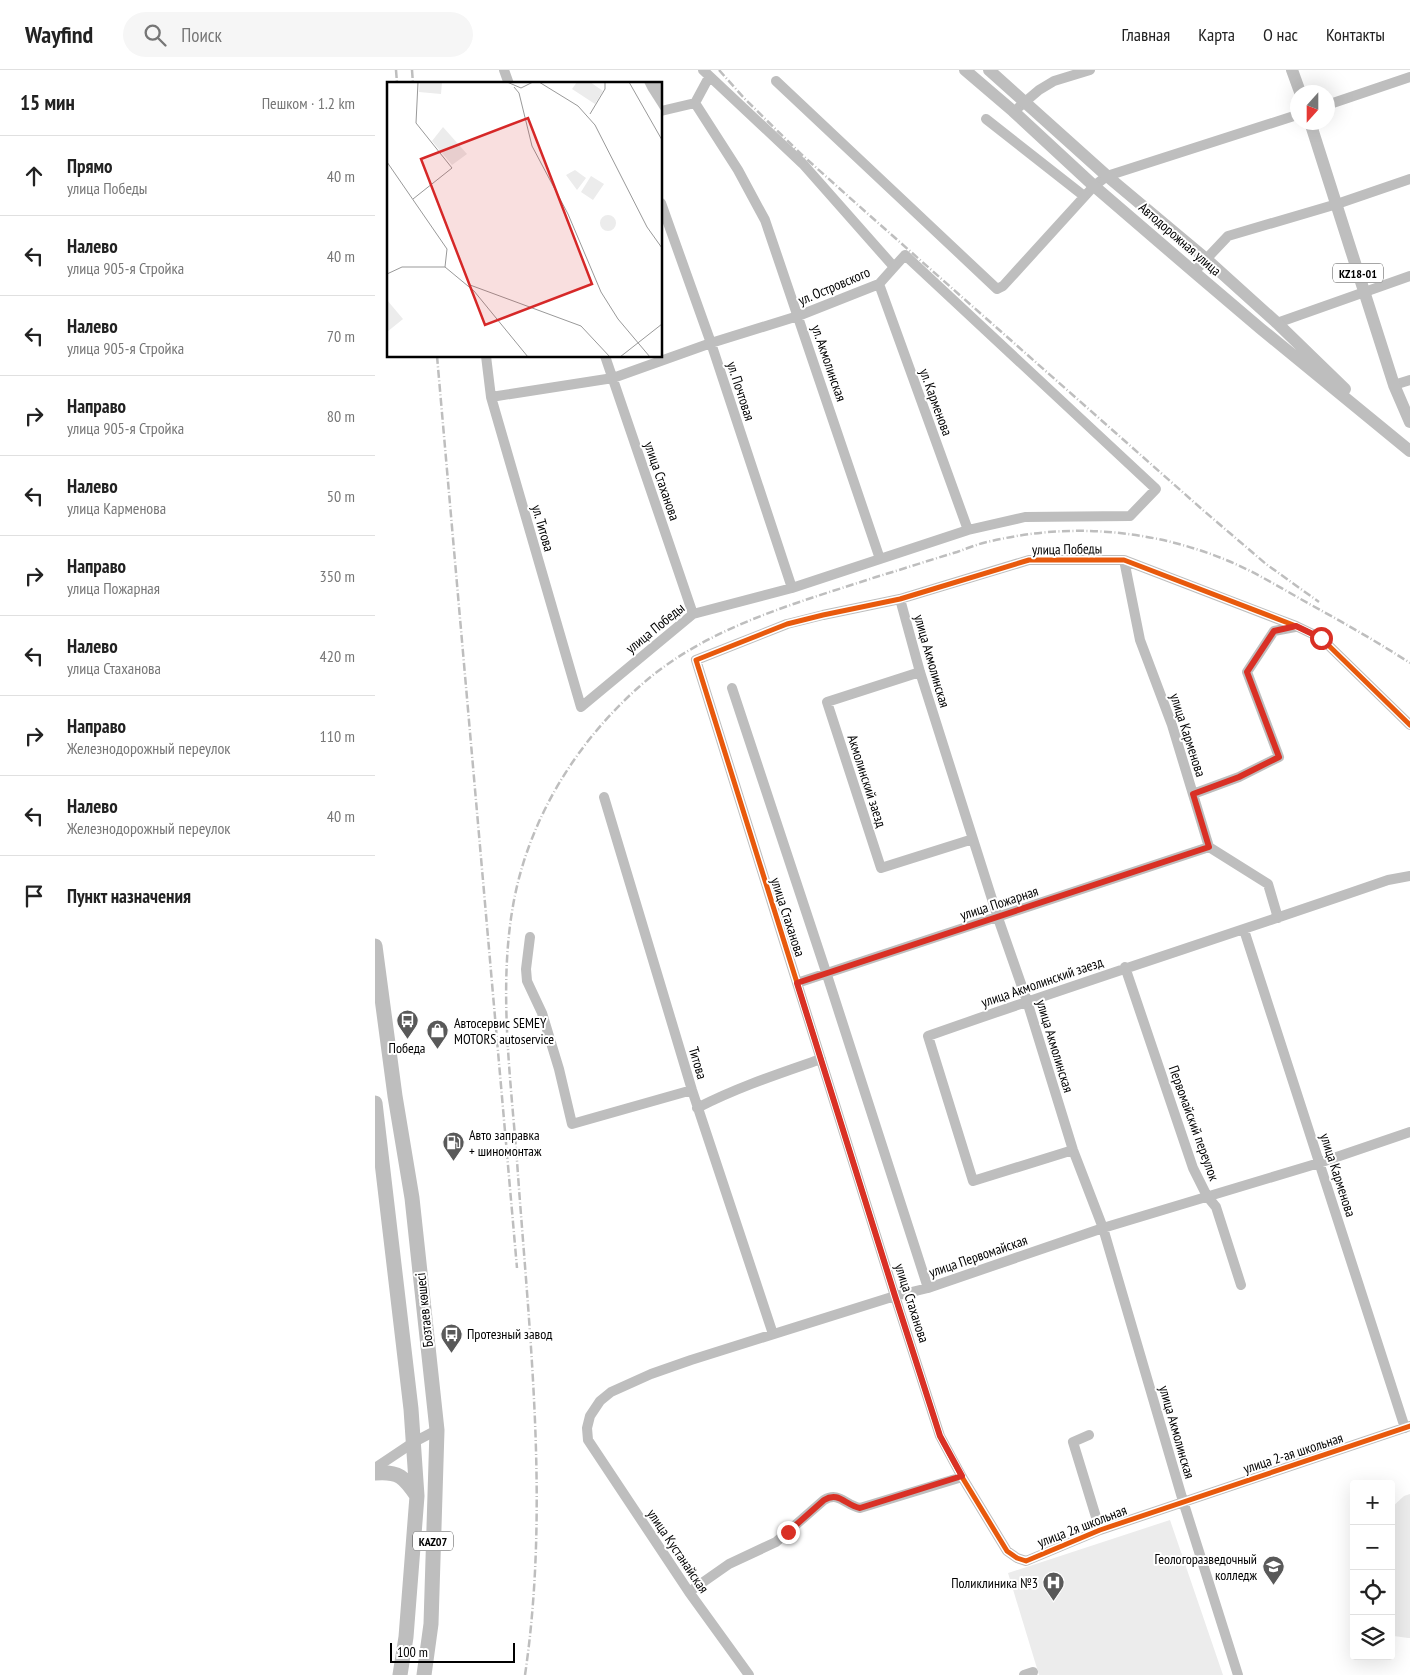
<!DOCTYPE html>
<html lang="ru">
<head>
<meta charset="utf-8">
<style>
	:root { --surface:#fff; --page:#f6f6f6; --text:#222; --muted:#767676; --line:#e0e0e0 }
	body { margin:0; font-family:"PT Sans Narrow",sans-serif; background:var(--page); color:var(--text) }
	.controls { position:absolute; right:15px; bottom:15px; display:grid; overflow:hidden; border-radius:5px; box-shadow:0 5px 20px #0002 }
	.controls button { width:45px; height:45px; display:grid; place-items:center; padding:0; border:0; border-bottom:1px solid var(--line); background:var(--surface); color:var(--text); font:25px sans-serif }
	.compass { position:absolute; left:915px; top:15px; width:45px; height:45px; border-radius:50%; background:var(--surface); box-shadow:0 5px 20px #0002; rotate:201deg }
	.scale { position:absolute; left:15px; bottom:12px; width:125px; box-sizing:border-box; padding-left:5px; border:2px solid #000; border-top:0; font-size:14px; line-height:18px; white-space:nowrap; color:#000; -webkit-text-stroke:4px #fff; paint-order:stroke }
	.stop { position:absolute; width:15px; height:15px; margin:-11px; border:4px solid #d93025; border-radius:50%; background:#fff }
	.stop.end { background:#d93025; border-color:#fff; box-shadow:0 1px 5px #0008 }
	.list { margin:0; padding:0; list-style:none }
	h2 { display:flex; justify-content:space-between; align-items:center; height:65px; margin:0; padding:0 20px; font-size:21px }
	h2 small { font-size:16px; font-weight:400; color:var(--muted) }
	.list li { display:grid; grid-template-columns:32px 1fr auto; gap:15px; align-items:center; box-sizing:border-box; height:80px; padding:0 20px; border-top:1px solid var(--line) }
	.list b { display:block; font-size:19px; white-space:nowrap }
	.list p { margin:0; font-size:16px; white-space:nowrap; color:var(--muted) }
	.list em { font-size:16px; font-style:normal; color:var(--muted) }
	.icon { flex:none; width:28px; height:28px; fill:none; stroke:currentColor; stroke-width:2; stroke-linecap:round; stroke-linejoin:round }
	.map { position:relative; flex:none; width:1035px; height:1605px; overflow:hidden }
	header { display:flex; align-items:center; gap:30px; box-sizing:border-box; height:70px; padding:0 25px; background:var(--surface); border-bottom:1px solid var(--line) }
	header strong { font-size:24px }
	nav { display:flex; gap:28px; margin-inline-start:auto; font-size:18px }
	.search { width:350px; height:45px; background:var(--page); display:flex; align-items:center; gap:12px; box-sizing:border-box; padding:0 18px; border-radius:28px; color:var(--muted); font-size:19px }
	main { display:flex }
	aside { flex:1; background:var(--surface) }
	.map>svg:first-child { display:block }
	.green { fill:#ececec }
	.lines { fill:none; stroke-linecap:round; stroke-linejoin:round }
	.minor { stroke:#bebebe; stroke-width:10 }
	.major { stroke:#bebebe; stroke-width:12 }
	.highway { stroke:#bebebe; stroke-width:15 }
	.rail { stroke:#bebebe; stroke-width:2.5; stroke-dasharray:8 2.5 1 2.5; stroke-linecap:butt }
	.cycleway-casing { stroke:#fff; stroke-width:8 }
	.cycleway { stroke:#e8590c; stroke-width:5 }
	.route { stroke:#d93025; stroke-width:6 }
	.labels { text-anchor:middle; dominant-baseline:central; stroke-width:4; stroke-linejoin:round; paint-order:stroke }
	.shield { fill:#fff; stroke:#4c4c4c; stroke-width:1 }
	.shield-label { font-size:12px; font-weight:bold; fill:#000 }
	.street-label { font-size:14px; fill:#000; stroke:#fff }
	.poi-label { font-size:14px; fill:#000; stroke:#fff; text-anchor:start }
	.inset-road { fill:none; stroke:#999; stroke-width:1 }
	.view { fill:#d62828; fill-opacity:0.15; stroke:#d62828; stroke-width:2.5 }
	.inset-edge { fill:none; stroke:#000; stroke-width:2.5 }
</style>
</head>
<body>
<header>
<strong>Wayfind</strong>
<div class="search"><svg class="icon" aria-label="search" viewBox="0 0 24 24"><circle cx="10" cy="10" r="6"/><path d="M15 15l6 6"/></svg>Поиск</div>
<nav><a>Главная</a><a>Карта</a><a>О нас</a><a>Контакты</a></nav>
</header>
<main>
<aside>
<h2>15 мин<small>Пешком · 1.2 km</small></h2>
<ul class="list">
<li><svg class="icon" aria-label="ahead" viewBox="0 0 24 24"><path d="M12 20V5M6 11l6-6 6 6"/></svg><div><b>Прямо</b><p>улица Победы</p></div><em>40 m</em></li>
<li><svg class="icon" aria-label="left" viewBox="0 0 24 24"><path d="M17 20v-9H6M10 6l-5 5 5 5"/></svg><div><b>Налево</b><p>улица 905-я Стройка</p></div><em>40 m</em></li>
<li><svg class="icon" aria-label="left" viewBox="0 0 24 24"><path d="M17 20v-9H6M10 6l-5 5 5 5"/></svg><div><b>Налево</b><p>улица 905-я Стройка</p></div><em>70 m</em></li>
<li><svg class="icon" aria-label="right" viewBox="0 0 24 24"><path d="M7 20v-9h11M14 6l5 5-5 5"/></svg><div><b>Направо</b><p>улица 905-я Стройка</p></div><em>80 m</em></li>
<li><svg class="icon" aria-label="left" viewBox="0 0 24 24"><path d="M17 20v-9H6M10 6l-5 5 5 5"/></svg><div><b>Налево</b><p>улица Карменова</p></div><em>50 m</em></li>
<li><svg class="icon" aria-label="right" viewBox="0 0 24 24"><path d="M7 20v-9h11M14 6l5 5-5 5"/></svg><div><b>Направо</b><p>улица Пожарная</p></div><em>350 m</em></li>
<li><svg class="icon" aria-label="left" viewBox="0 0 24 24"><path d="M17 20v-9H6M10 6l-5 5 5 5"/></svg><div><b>Налево</b><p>улица Стаханова</p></div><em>420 m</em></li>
<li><svg class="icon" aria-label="right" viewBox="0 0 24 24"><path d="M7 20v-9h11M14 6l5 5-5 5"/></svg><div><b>Направо</b><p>Железнодорожный переулок</p></div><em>110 m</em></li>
<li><svg class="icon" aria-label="left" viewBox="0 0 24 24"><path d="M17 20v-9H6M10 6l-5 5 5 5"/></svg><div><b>Налево</b><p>Железнодорожный переулок</p></div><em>40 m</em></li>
<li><svg class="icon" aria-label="arrive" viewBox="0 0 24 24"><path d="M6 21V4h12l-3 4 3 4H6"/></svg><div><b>Пункт назначения</b></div></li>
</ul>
</aside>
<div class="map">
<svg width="1035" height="1605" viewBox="0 0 1035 1605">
	<rect width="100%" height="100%" fill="#fff"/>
	<path class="green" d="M1035,1424V1568H1033L1019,1566L1016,1563V1443L1017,1437L1029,1426Z
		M795,1450L848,1605H664L633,1503Z"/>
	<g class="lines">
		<path class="minor" d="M129,0L134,14
			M328,0L428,94L519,197
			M334,7L320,33L363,100L390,150L505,489
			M401,11L622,219L628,216L719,116L732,106L922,45
			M952,35L1035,7
			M644,37L664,20L679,11L715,0
			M286,41L320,33
			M611,49L709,126
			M286,133L336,273L417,518
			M819,202L853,166L962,134L1035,109
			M504,214L593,460
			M902,253L1035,206
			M111,286L116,327L206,637L318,544L417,518L593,460L650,447L755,446L781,419L530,185L504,214L423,246L336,273L238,308L116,327
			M230,286L318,544
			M1019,315L1035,310
			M749,490L765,570L797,655L834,777L893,814L903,848
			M525,529L545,602L623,848L652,931L698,1080L728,1158L808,1431L863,1605
			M545,602L452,632L506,798L598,769
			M357,618L452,905L553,1218
			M1035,655L946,568L921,556L749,490H654L525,529L448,545L412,554L321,590L520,1226L565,1366L587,1407L632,1481L642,1488L651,1491L725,1460L1035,1356
			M818,724L864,707L904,687L872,602L899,561L920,557
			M229,727L317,1020L398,1264
			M869,860L1030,1358
			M155,867L151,899L152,911L167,943L184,999L197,1054L317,1020
			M750,897L818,1098L832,1126L841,1137L866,1215
			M422,913L834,777
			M322,1038C363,1017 403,1004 446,989
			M698,1080L598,1111L553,966C706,912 860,863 1013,810L1035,806
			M714,1365L698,1372L725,1460
			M0,1398L39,1372L62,1360
			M314,1522L354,1494L401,1472L449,1430C464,1421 470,1435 485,1438L587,1407
			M374,1605L314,1522L213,1370L212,1358L215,1346L225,1331L236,1322L276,1304L316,1290L520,1226L553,1218L728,1158L944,1093L1035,1062
			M649,1605L658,1602"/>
		<path class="major" d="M590,0L638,41L719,116L819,202L886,259L1035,381
			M614,0L732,106L830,188L902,253L970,319
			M917,0L925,22
			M935,52L1019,315L1035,352"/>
		<path class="highway" d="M0,876L20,1026L37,1128L62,1360L56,1554L49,1605
			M0,1033L36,1339L42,1426L31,1567L25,1605
			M0,1403C24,1401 29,1407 42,1426"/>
		<path class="rail" d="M21,0L22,13
			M37,0L38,14
			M344,0L369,28L426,84L484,136L829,441L891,494L944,532
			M62,286L142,1198
			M150,1605C175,1435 154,1262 142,1091C135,1000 121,901 143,812C162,736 207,667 265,616C331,557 419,534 501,507C528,499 555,490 582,482C593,478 605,473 617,471C697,452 781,460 856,492C884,504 911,521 938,536C971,554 1004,573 1035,593"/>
		<defs>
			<path id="cycleway" d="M1035,655L946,568L921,556L749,490H654L525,529L448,545L412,554L321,590L520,1226L565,1366L587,1407L632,1481L642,1488L651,1491L725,1460L1035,1356"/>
		</defs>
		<use href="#cycleway" class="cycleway-casing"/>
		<use href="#cycleway" class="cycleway"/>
	</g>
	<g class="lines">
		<path class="route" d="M413,1462L449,1430C464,1421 470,1435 485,1438L587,1406L565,1366L520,1226L422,913L834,777L818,724L864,707L904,687L872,602L899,561L921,556L946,568"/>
	</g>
	<defs>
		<symbol id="bus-pin" viewBox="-11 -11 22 30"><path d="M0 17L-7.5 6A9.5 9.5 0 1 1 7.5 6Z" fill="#595959" stroke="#fff"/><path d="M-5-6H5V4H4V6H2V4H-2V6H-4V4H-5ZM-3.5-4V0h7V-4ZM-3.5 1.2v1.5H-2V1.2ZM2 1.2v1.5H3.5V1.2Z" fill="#fff"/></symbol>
		<symbol id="shop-pin" viewBox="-11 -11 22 30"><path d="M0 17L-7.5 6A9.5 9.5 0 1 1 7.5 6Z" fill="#595959" stroke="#fff"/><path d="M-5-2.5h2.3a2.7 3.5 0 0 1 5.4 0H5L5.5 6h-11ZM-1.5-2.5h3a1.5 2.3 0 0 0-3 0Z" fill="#fff"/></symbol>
		<symbol id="fuel-pin" viewBox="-11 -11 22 30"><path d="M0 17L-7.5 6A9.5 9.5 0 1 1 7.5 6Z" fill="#595959" stroke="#fff"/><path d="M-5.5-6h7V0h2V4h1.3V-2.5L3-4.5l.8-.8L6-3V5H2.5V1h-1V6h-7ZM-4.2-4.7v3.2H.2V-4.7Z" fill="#fff"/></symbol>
		<symbol id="university-pin" viewBox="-11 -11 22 30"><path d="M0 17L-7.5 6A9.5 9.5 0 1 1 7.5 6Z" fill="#595959" stroke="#fff"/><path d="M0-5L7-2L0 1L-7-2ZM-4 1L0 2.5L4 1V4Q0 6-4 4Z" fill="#fff"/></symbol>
		<symbol id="hospital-pin" viewBox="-11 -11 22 30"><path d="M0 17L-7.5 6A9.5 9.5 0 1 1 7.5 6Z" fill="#595959" stroke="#fff"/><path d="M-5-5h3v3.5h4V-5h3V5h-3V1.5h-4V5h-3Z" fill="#fff"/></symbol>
	</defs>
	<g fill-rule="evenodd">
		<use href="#bus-pin" x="20" y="938" width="25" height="34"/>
		<use href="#shop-pin" x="50" y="948" width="25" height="34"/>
		<use href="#fuel-pin" x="66" y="1060" width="25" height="34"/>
		<use href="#bus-pin" x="64" y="1252" width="25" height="34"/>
		<use href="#university-pin" x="886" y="1484" width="25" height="34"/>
		<use href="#hospital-pin" x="666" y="1500" width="25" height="34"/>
	</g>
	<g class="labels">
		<g class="shield">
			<rect x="958" y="193.5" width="50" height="19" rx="4"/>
			<rect x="38" y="1461.5" width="40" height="19" rx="4"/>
		</g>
		<g class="shield-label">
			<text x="983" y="203">KZ18-01</text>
			<text x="58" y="1471">KAZ07</text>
		</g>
		<g class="street-label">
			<text transform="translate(805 169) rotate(41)">Автодорожная улица</text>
			<text transform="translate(459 216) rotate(-23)">ул. Островского</text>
			<text transform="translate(454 293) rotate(71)">ул. Акмолинская</text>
			<text transform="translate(366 321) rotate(72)">ул. Почтовая</text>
			<text transform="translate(561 332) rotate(70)">ул. Карменова</text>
			<text transform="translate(287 411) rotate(71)">улица Стаханова</text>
			<text transform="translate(168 458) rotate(74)">ул. Титова</text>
			<text transform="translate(692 479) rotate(-1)">улица Победы</text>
			<text transform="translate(280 558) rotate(-39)">улица Победы</text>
			<text transform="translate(557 591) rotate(74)">улица Акмолинская</text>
			<text transform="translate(813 665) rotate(72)">улица Карменова</text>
			<text transform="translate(492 711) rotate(72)">Акмолинский заезд</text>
			<text transform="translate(624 833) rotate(-18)">улица Пожарная</text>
			<text transform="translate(413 847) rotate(72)">улица Стаханова</text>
			<text transform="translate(667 912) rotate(-19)">улица Акмолинский заезд</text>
			<text transform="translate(680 976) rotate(73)">улица Акмолинская</text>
			<text transform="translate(323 993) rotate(73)">Титова</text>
			<text transform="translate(819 1053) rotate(70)">Первомайский переулок</text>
			<text transform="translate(963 1105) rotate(72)">улица Карменова</text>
			<text transform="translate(603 1186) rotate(-19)">улица Первомайская</text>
			<text transform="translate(537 1233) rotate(72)">улица Стаханова</text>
			<text transform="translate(49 1240) rotate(-96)">Бозтаев көшесі</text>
			<text transform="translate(802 1362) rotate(74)">улица Акмолинская</text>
			<text transform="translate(918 1383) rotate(-18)">улица 2-ая школьная</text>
			<text transform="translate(707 1456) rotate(-21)">улица 2я школьная</text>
			<text transform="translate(303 1481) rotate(56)">улица Кустанайская</text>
		</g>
		<g class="poi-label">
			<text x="79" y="953">Автосервис SEMEY<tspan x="79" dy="16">MOTORS autoservice</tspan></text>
			<text x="32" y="978" text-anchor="middle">Победа</text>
			<text x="94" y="1065">Авто заправка<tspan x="94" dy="16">+ шиномонтаж</tspan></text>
			<text x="92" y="1264">Протезный завод</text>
			<text x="882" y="1489" text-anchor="end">Геологоразведочный<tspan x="882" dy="16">колледж</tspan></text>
			<text x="663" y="1513" text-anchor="end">Поликлиника №3</text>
		</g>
	</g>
	<g transform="translate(12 12)">
		<rect width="275" height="275" fill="#fff"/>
		<path d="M33,0H55L54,12L32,10ZM190,0H203L216,9L208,22L185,7ZM56,45L80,72L65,83L45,59ZM188,88L199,96L190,108L179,93ZM204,94L217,102L206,118L194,110ZM213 141a8 8 0 1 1 16 0a8 8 0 1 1-16 0ZM0,218L16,237L0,250Z" fill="#ececec"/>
		<path d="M257,0H275V30L261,8Z" fill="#bfbfbf"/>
		<path class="inset-road" d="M120,0L134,6L146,0M152,0L191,24L208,43L260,145L275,166M242,0L275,58M127,5L132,11L145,64L181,132L214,210L231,237L263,275M203,32L218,7V0M0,80L60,167L58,185M26,117L65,86L29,41L31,0M0,192L15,185H58L87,209L141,275M83,203L194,244L223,275M233,275L275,242"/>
		<path class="view" d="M141,36L205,202L98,243L34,77Z"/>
		<rect width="275" height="275" class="inset-edge"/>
	</g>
</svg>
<div class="controls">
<button>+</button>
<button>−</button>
<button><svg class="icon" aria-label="locate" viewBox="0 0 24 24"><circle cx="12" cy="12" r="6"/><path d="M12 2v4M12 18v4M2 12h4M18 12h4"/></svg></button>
<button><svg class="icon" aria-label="layers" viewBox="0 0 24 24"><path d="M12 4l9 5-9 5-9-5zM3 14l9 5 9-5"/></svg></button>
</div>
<svg class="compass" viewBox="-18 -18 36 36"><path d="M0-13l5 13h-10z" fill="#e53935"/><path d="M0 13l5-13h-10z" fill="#767676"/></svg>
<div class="scale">100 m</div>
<div class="stop" style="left:946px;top:568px"></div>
<div class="stop end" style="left:413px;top:1462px"></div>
</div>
</main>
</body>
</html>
